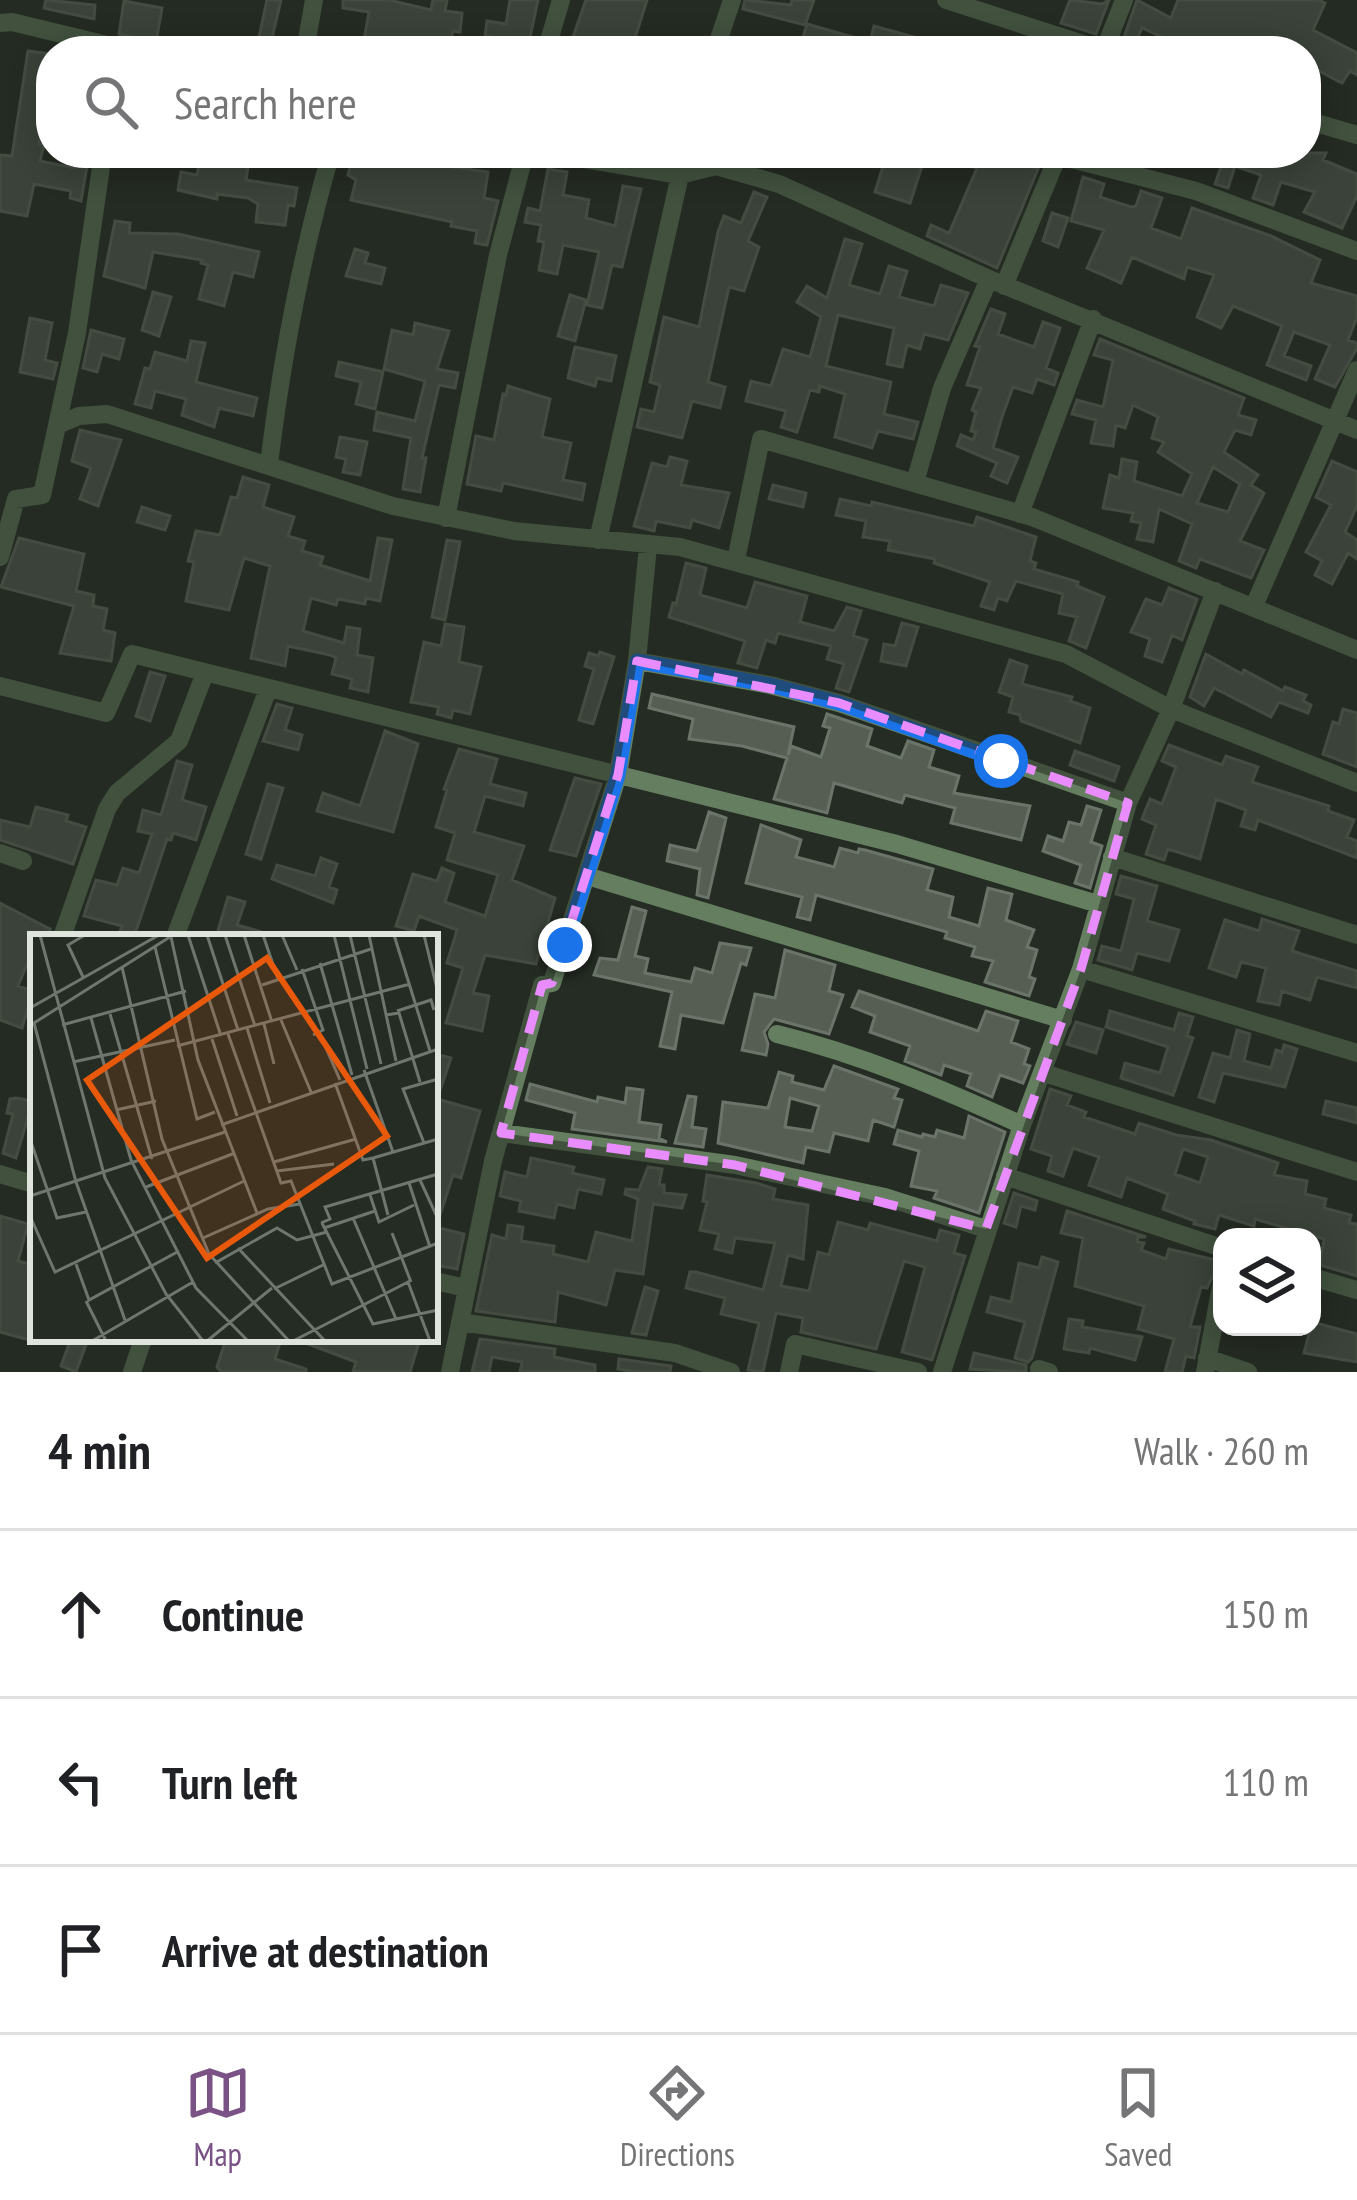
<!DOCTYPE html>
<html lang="en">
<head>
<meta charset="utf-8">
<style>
	:root { --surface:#fff; --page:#f2f2f2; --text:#202124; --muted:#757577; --line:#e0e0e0; --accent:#7a5286 }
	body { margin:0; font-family:"PT Sans Narrow",sans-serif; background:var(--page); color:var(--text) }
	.controls { position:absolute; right:36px; bottom:36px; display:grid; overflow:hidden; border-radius:24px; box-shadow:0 6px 30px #0003 }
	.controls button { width:108px; height:108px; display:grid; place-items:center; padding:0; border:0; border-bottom:3px solid var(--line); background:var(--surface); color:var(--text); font:60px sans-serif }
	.stop { position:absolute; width:36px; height:36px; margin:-27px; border:9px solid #1a73e8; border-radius:50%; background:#fff }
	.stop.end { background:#1a73e8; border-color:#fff; box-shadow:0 3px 12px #0008 }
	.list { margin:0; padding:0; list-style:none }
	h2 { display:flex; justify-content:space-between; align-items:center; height:156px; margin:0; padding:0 48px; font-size:51px }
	h2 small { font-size:39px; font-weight:400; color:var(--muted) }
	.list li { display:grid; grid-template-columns:78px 1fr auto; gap:36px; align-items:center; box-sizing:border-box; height:168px; padding:0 48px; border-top:3px solid var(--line) }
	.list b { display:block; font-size:45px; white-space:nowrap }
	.list em { font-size:39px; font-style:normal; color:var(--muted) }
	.icon { flex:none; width:66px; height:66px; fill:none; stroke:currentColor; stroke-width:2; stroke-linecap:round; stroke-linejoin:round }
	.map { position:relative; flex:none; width:1357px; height:1372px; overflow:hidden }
	.search { position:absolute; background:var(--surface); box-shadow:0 6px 30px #0003; left:36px; right:36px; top:36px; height:132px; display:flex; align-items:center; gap:30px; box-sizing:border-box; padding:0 42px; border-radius:48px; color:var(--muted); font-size:45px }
	.sheet { height:660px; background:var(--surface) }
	nav { display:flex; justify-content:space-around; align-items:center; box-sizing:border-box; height:168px; border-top:3px solid var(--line); background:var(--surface); font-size:33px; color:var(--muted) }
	nav a { display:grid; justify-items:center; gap:6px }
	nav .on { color:var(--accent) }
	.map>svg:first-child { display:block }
	.building { fill:#565e54; stroke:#6b7469; stroke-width:3; fill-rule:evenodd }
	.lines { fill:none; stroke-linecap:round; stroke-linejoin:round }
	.street { stroke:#647e5f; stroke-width:18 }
	.route { stroke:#1a73e8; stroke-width:15 }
	.marked { fill:none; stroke:#e98dfe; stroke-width:9; stroke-dasharray:24 15; stroke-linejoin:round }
	.inset-road { fill:none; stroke:#6f766d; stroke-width:3 }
	.view { fill:#e8590c; fill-opacity:0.15; stroke:#e8590c; stroke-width:6 }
	.inset-edge { fill:none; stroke:#dfe4dd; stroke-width:6 }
</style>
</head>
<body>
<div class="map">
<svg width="1357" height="1372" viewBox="0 0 1357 1372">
	<rect width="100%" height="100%" fill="#242c23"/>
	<path class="building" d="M46,0L95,5L94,19L44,8Z
		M267,0H281L269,51H256Z
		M343,0H389L431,10L433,0H447L445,11L462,13L460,32L453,31L448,51H415L384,44L382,51H362L369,12L343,8Z
		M510,0H538L529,42L485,36L487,21L506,24Z
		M586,0H647L635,38L666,51H568Z
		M745,0L791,5L792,0H814L805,25L743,9Z
		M1070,0L1102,4L1109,0L1096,34L1061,23Z
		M1137,0L1171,18L1178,0H1318L1325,3L1313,30L1357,53V75L1350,71L1342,83L1306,64V51H1161L1166,39L1142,28L1134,46H1130L1122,43Z
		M124,1L162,8L156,42L119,34Z
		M807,24L870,42L874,26L944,45L943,51H799Z
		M28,51L51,54V69L48,68L42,96L48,98L39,144L44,145L40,161L75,168L77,158L88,160L81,201L70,198L71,191L34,184L27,216L0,211V155L12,156Z
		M201,153H250L246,180L297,188L294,206L288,205L285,225L256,222L258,204L248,198L217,194V199L178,190L181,172L197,175Z
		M370,153H421L420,158L440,165L488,172L484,198L498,201L487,245L475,243L477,231L451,226L452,222L351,200L356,180L348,175L352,159L368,163Z
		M887,153L924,160L910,203L875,192Z
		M938,153H993L1038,169L997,268L927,236L931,225L949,233L977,168L938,157Z
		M1187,153H1326L1323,160L1357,174V196L1342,228L1304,212L1315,192L1281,182L1273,205L1253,198L1261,175L1235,166L1228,188L1215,184L1221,167L1186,156Z
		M548,169L567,172L563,195L589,200L586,218L615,226L623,186L641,189L622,267L612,265L602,308L587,305L599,252L563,245L557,274L539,270L544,242L538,241L541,225L525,222L528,208L540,211Z
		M1083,177L1104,184L1100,197L1131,207L1136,206L1141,191L1162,198L1151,228L1181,239L1192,208L1271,236L1320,260L1311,283L1357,296V317L1348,340L1357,343V348L1335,387L1315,379L1330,345L1294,332L1284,356L1311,366L1306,380L1267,365L1282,326L1233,306L1221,328L1197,317L1214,275L1187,267L1184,279L1132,257L1121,283L1087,268L1104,230L1071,221Z
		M754,192L767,197L748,241L759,247L744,291L729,287L708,382L725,387L720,408L692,401L682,438L637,427L641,409L654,412L660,385L650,382L664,317L699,327L718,232L724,216L741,223Z
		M1052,213L1068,218L1058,247L1043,241Z
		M115,221L130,223L129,233L178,234L259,252L253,277L233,272L224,306L199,299L208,265L201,263L202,260L153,252L145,288L104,276Z
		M845,239L862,244L849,285L880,294L889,266L907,271L899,297L934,306L941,285L968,293L948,340L924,334L920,349L907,345L902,367L887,364L894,328L838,315L826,366L891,382L884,414L918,422L913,439L878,431L872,448L835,437L845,394L820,386L819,392L810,390L797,432L781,427L786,411L746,401L751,381L771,386L783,349L810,357L821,317L797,302L807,286L827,298Z
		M355,249L368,253L365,263L385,268L381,284L346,276Z
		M153,292L171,297L159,336L142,330Z
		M570,295L586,300L575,341L558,336Z
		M991,309L1005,314L998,334L1034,347L1043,322L1060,328L1046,368L1058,373L1054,385L1037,379L1032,393L1013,387L1002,417L993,448L1018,457L1007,483L991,476L997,463L957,446L961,435L973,440L976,432L971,431L976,412L972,410L981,388L967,385L980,347L975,346Z
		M30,318L52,323L45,360L57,363L53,379L20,372Z
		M415,323L449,331L437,369L458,373L455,388L439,385L422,458H426L420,492L403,489L411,438L374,430L377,412L415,421L425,381L384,369L392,330L413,335Z
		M91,330L124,339L119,359L102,354L97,372L83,368Z
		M1100,339L1244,398L1238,415L1256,420L1251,435L1235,430L1224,452L1258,475L1251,485L1264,493L1240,541L1264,550L1251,578L1200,559L1196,568L1179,561L1192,524L1159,509L1153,542L1137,539L1141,523L1131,521L1133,513L1103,508L1110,475L1119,478L1122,459L1137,462L1134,481L1182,496L1192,474L1158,452L1164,442L1152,438L1158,417L1133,405L1125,428L1116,425L1113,446L1091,443L1096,420L1072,414L1077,400L1103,407L1113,360L1094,355ZM1213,467L1240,484L1228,512L1197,503Z
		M191,341L205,343L196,382L257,398L253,416L219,408L214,427L182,415L186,399L155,391L151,408L135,404L145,368L150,369L155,352L187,361Z
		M575,347L616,356L611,381L597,378L595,386L568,378Z
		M339,362L383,372L375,409L356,404L361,382L336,376Z
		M508,386L550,399L542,437L571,443L563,480L585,484L582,500L503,483L501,491L467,484L476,436L494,440L503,394L506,395Z
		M80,430L121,440L98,506L80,499L91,468L72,461Z
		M340,437L367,442L360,475L343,472L346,459L336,457Z
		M670,457L687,461L681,485L729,493L719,528L692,520L690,528L656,521L654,531L634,526L652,463L667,467Z
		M1332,461L1357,472V506L1345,532L1357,540V559L1348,553L1332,584L1315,575L1322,561L1306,552L1331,505L1316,497Z
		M243,477L269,485L263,507L294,517L288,536L305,541L302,551L323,557L320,565L370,581L378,538L392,540L380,601L366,598L365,604L338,599L336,605L311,598L303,631L344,643L347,627L360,629L357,655L373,658L368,692L350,688L352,679L332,674L336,658L330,655L288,646L285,666L251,658L270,566L244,558L229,610L186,601L194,562L188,561L196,531L220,535L231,497L237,498Z
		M773,485L806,493L803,507L769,499Z
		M840,499L871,506L872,502L974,526L977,517L1036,537L1030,561L1036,563L1034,569L1078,582L1077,586L1104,597L1086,648L1069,641L1077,617L1059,613L1063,594L1016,581L1007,601L998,598L994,610L981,606L990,582L934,563L935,559L888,550L890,541L863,537L866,521L836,515Z
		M142,507L170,516L165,530L137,522Z
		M19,538L84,554L76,591L94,595L93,606L107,609L103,630L115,633L111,661L60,653L74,606L1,587Z
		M447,540L460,542L445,620L432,617Z
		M686,563L706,568L700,595L747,608L755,582L807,596L800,622L834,631L847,607L861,611L853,636L867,640L849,692L836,688L844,664L827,659L831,646L778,633L775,643L766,640L757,668L738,663L745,641L669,617L673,603L676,604Z
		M1169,588L1197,599L1182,640L1172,635L1162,662L1145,656L1150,639L1131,632L1146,599L1162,605Z
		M902,623L918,627L906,666L881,661L884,644L895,646Z
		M445,624L464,627L459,662L481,667L470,714L453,710L451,718L437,714L439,707L411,702L424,642L441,646Z
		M600,652L614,657L593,724L579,720L594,669L585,666L589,653L598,656Z
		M1206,654L1242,674L1244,670L1283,691L1285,687L1306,695L1303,701L1311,705L1308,713L1279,702L1271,717L1214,688L1204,706L1190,697Z
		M1010,660L1027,666L1022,684L1072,697L1070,701L1090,708L1080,743L1021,721L1020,715L1009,712L1013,697L999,692Z
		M150,672L165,676L150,721L136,716Z
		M652,694L794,727L788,755L791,746L821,757L830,728L823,726L827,714L872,729L867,746L901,758L908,741L934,750L929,767L959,776L954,793L1030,806L1021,840L951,823L955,808L905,795L902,803L834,783L827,813L774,799L787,758L742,746L689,739L693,719L649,708Z
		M277,704L292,708L285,730L302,735L298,750L263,741Z
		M1343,709L1357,713V767L1323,754L1333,722L1339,724Z
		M385,731L418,744L393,832L317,811L323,793L360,806Z
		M1169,745L1222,765L1226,756L1258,767L1252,782L1329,806L1328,811L1354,820L1347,837L1357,841V858L1258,820L1255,830L1241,826L1246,810L1216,799L1200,859L1168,849L1164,860L1146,854L1156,825L1142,819L1150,799L1162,804L1176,767L1162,761Z
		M459,749L497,759L490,784L526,793L523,806L485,796L474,832L524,846L512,880L555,898L536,964L485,955L473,993L489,996L482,1031L446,1023L463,968L447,963L457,930L419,916L414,931L396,926L413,874L437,881L442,868L454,873L445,902L485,916L498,875L447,860L455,833L436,827L447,790L444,789Z
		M1075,751L1119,767L1114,781L1070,765Z
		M177,761L192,765L182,800L206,807L196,840L173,833L171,840L167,839L134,937H118L122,926L84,916L86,909L96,880L117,885L123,868L139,873L152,834L138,831L143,810L161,815Z
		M575,778L601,784L576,856L550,850Z
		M268,784L283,788L261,859L246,854Z
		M1087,806L1101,810L1091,842L1102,846L1090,888L1075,883L1081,865L1043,851L1048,836L1063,841L1069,822L1081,825Z
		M36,807L68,815L66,821L86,827L73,864L0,840V820L30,827Z
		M709,812L726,818L708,898L697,895L700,869L667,861L670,845L697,851Z
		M761,825L801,840L796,857L834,867L840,848L858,853L859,849L865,850L933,869L927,890L953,897L949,917L979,926L988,888L1012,894L1006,920L1034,930L1027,947L1037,950L1029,977L1035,979L1029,996L985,982L993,961L972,956L975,947L945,938L947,932L816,895L810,920L797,917L802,897L746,883Z
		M321,858L337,864L329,887L337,890L333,903L272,879L277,865L315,876Z
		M1121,876L1157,886L1147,921L1179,930L1169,961L1137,953L1132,970L1098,960L1102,946L1121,951L1134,899L1116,894Z
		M228,897L245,902L237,925L265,933L264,937H216Z
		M0,903L50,929L49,937H33V950L18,986L33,991L22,1028L0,1020Z
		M632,907L646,911L635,956L648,959L645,973L691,982L695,968L712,973L720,943L751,948L746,965L741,963L723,1023L681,1015L675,1049L660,1046L672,992L594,975L600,958L618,960Z
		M1262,919L1299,931L1292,951L1357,971V988L1317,977L1310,1000L1282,991L1279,1005L1258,1001L1266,968L1241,962L1236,977L1209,968L1225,920L1259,931Z
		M785,950L835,965L829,991L843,995L829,1034L774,1019L764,1032L768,1044L766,1055L742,1050L755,994L775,998Z
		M859,991L978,1031L986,1011L1018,1021L1011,1042L1029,1049L1024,1064L1030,1066L1023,1083L1000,1075L992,1097L967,1086L971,1074L944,1065L941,1075L905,1061L910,1046L870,1032L875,1016L852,1007Z
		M1110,1011L1174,1030L1179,1013L1193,1017L1187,1036L1193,1038L1173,1095L1121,1078L1125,1063L1160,1073L1168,1047L1106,1027Z
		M1076,1022L1103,1030L1096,1053L1067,1044Z
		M1237,1030L1250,1034L1244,1061L1271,1068L1276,1050L1282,1052L1284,1045L1297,1049L1285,1087L1223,1073L1214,1102L1199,1097L1213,1053L1230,1058Z
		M435,1054L451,1058L437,1099L480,1111L461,1178L453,1175L438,1221Z
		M834,1066L898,1089L894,1098L902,1100L894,1127L873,1120L868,1141L834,1133L829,1152L806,1147L803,1163L718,1143L723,1102L768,1108L779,1072L793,1076L792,1082L824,1090ZM790,1098L819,1106L812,1131L785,1127Z
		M530,1084L597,1102L598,1097L625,1103L627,1088L643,1090L639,1122L661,1125L659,1138L667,1142L572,1129L575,1113L526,1100Z
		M1050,1089L1071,1096L1067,1105L1086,1112L1084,1117L1135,1134L1139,1123L1176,1135L1211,1140L1278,1163L1274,1175L1307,1181L1305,1194L1326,1199L1324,1208L1351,1215L1349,1223L1357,1224V1276L1320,1265L1324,1239L1255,1219L1254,1226L1219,1215L1215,1229L1194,1224L1195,1221L1163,1209L1168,1194L1127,1178L1121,1197L1089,1185L1099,1157L1073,1148L1063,1176L1048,1171L1052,1156L1031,1149ZM1183,1149L1208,1157L1200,1183L1175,1174Z
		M688,1096L696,1097L692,1127L706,1129L703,1147L675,1143Z
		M16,1098L33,1101V1118L28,1117L16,1158L3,1153L13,1114L7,1113L10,1099Z
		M1326,1101L1357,1108V1123L1323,1114Z
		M969,1116L1005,1132L979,1213L934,1198L937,1191L911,1186L919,1151L894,1144L898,1130L922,1137L923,1134L935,1137L937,1130L964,1138Z
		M531,1158L574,1167L572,1173L604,1180L601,1194L578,1189L574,1208L557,1204L554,1218L519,1211L521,1201L500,1196L505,1172L527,1177Z
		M648,1167L662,1169L659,1185H664V1193L686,1195L682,1208L653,1204L643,1274L615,1270L606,1305L558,1292L555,1322L476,1311L492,1235L506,1239L508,1225L523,1227L521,1241L554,1246L553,1254L588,1262L596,1232L632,1241L638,1199L625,1194L626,1189L639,1190Z
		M707,1175L756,1183L775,1189L773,1199L808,1205L803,1259L788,1255L781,1286L809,1291L818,1252L829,1255L838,1222L868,1230L870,1223L937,1241L940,1230L959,1235L954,1253L965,1256L932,1360L902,1352L925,1267L904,1261L876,1349L801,1332L803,1318L776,1313L763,1372L748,1370L759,1323L721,1314L725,1298L686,1288L690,1272H696L763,1290L775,1243L735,1238L732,1253L715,1249L719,1234L700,1230L707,1202L703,1201Z
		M1014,1193L1037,1201L1035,1210L1021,1206L1016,1227L1004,1223Z
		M1067,1211L1146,1237H1138L1137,1242L1144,1243L1141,1250L1166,1259L1169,1249L1220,1261L1207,1288L1201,1287L1190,1327H1200L1194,1358L1186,1356L1182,1372H1165L1174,1339L1138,1329L1144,1306L1075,1286L1083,1238L1061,1233Z
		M0,1216L28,1224L18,1261L33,1265V1341L0,1332Z
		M435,1227L464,1234L457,1269L435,1265Z
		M1042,1257L1058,1262L1032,1358L1028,1362L1015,1358L1025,1322L987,1312L991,1297L1011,1302L1019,1263L1039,1268Z
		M645,1287L658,1291L646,1335L632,1333Z
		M1069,1319L1083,1321L1082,1327L1142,1337L1135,1360L1090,1348L1089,1353L1064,1349Z
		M1312,1322L1357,1334V1362L1304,1353Z
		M71,1339H88L76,1372L61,1366Z
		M226,1339H281L275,1359L306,1369V1372H221L217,1367Z
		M295,1339H420L410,1372H353L356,1362Z
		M480,1339L555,1349L554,1357L595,1365V1372H520L522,1362L492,1357L489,1372H472Z
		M974,1353L1026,1365V1372L970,1369Z
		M619,1359L671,1366L670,1372H636L618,1369Z"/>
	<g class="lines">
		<path class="street" d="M946,0L1105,51
			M0,23L12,22L132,51
			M305,51L314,0
			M546,51L561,0
			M715,51L732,0
			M1104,51L1124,0
			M1306,120L1357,135
			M549,153L680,175L716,166L779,184L989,279L1357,430
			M1048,153L1196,191L1357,251
			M1004,286L1059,153
			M60,424L79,416L107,414L393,506L514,531L680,547L1066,654L1171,709L1357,783
			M269,464C282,358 301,256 331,153
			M915,482L942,388L989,279
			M1020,514L1093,319
			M446,518L498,255L525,153
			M598,540L685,153
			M0,557L16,499L42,495L77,333L103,153
			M736,560L761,439L1032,517L1357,650
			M1254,606L1357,370
			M637,661L770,685L839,703L1128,803
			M0,686L106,713L132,654L897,844L1098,904
			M0,853L23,861
			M1112,857L1357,935
			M587,876L1063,1020
			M62,937L107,809L117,793L179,741L205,673
			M175,937L268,689
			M1081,969L1357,1053
			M777,1034C863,1055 942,1089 1022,1125
			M1044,1073L1357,1172
			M501,1133L735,1165L885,1197L986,1229
			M0,1174L33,1184
			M1005,1176L1222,1248
			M1312,1277L1357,1290
			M435,1281L466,1288
			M460,1322L675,1353L731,1372
			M1207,1358L1248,1372
			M1039,1369L1049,1372
			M132,1372L143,1339
			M450,1372L493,1161L542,985L552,983L618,775L637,661L648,546
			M789,1372L795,1344L918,1372
			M942,1372L1022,1125L1081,969L1128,803L1171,709L1215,591
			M1205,1372L1222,1281"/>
	</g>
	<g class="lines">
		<path class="route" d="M565,945L618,775L637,661L770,685L839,703L1001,761"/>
	</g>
	<path d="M0 0H1357V1372H0ZM637,661L839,703L1128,803L1081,969L986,1229L735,1165L501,1133L542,985L552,983L618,775Z" fill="#242c23" fill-opacity=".55" fill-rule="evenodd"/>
	<path class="marked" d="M637,661L839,703L1128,803L1081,969L986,1229L735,1165L501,1133L542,985L552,983L618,775Z"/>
	<g transform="translate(30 934)">
		<rect width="408" height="408" fill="#242c23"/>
		<path class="inset-road" d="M10,1L75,244L136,360L173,407M158,1L191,102M177,1L208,96M195,1L225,92M214,1L242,88M233,1L248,45M252,1L267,36M304,1L337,135M320,1L351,130M339,1L366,127M364,1L400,117M394,1L408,59M141,3L168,126L227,279M125,13L167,185L185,178M290,29L322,141M92,33L132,205L179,320L259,407M272,35L293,96L283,101M54,45L38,11L55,1M232,51L341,15M0,74L129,1M367,77L401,66L404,76M80,80L122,225M356,81L369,79L390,148M61,84L101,226L166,354L218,407M251,86L281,158M234,90L244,130M32,91L156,57M217,94L240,169M289,98L310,146M198,100L251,249L261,247L302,350L408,309M182,105L207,182M147,112L380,50M43,128L145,106M334,136L363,218M305,149L333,226L343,224L358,281M86,176L126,167M191,191L408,115M0,205L27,284L56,278M394,209L373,155L408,145M343,224L408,205M244,228L326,205M247,237L304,230M390,246L408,285M379,249L400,313M116,253L205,219M340,261L349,288L384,271M0,262L195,198M0,282L25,338L214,247M323,284L366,385M291,289L300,285L295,273L408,240M292,289L343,390L408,376M294,294L345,277M362,299L381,348M173,304L238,275L270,270M208,314L295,407M185,329L247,294L267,306L297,298M46,330L59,366L149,317M244,355L293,331M56,367L76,407M95,386L46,248L4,89L143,1M62,407L163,348M177,407L242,354M263,407L378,348L400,407"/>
		<path class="view" d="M237,24L357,202L177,324L57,146Z"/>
		<rect width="408" height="408" class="inset-edge"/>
	</g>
</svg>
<div class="controls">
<button><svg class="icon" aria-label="layers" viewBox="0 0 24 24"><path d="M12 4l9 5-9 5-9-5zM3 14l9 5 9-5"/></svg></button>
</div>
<div class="stop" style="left:1001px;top:761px"></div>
<div class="stop end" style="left:565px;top:945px"></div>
<div class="search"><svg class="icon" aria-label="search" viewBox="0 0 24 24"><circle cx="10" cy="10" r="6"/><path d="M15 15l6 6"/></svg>Search here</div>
</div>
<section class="sheet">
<h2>4 min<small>Walk · 260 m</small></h2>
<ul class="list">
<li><svg class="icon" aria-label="ahead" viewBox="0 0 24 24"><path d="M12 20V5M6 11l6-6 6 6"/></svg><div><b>Continue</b></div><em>150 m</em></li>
<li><svg class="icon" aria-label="left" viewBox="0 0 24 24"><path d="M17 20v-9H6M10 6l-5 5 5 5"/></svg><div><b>Turn left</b></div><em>110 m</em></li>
<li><svg class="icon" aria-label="arrive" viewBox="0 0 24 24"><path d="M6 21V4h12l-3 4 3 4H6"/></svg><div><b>Arrive at destination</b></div></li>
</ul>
</section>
<nav>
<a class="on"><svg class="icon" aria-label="map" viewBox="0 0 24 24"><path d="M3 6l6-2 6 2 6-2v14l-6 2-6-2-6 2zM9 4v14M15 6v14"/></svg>Map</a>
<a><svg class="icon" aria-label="directions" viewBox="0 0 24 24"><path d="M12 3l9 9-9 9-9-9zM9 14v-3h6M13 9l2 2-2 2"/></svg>Directions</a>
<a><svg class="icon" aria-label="saved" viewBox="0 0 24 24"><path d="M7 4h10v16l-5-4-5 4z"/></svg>Saved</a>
</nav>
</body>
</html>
